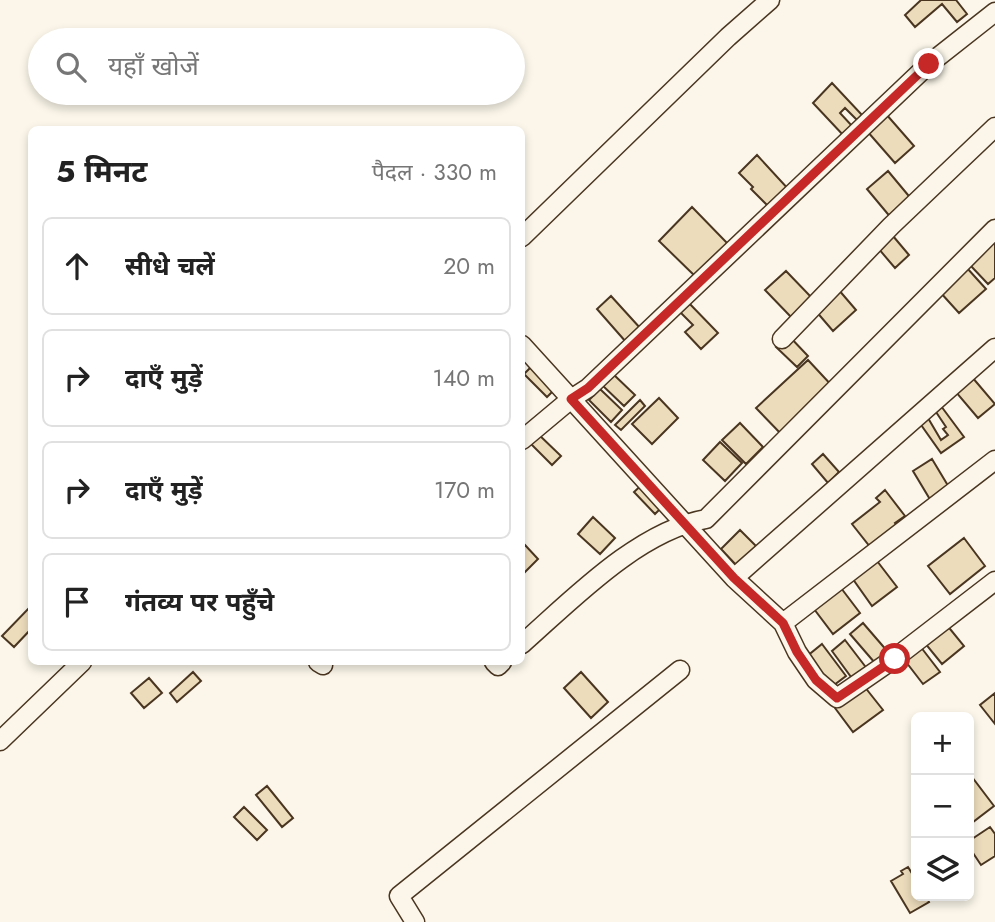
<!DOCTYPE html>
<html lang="hi">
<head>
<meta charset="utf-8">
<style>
	:root { --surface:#fff; --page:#f2f2f2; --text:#222; --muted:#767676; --line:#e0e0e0 }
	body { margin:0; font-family:Jost,"Noto Sans Devanagari",sans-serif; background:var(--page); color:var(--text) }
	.controls { position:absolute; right:21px; bottom:21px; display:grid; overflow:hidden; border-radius:10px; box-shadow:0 4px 10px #0003 }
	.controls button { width:63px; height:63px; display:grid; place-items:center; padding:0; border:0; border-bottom:2px solid var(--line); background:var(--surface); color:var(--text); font:35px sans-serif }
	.stop { position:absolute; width:21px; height:21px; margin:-16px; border:5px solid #c62828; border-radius:50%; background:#fff }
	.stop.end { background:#c62828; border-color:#fff; box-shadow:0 2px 7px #0008 }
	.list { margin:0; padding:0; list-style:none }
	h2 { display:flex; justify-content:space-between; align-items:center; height:91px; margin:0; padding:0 28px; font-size:30px }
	h2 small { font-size:23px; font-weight:400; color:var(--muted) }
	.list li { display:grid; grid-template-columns:46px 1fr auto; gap:21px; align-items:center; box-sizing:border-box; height:98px; margin:0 14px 14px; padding:0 14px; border:2px solid var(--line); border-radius:10px }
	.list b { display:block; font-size:26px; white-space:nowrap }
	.list em { font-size:23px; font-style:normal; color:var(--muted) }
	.icon { flex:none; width:38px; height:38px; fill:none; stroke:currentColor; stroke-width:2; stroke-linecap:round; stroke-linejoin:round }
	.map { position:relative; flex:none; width:995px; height:922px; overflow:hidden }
	.search { position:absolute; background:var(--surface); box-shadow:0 4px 10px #0003; left:28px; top:28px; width:497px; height:77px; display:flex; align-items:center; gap:18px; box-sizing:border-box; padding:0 24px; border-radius:38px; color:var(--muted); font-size:26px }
	.panel { position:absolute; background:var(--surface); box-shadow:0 4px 10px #0003; left:28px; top:126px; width:497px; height:539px; border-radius:10px }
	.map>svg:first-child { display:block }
	.building { fill:#ecdcbc; stroke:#4a3520; stroke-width:2; fill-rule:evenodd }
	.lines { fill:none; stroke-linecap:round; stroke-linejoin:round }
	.street-casing { stroke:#4a3520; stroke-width:21 }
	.street { stroke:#fbf6e9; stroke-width:18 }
	.route { stroke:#c62828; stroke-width:9 }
</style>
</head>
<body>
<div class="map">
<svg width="995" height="922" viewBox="0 0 995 922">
	<rect width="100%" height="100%" fill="#fbf6e9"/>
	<path class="building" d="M921,0H956L967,14L957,22L942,4L915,27L905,15Z
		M832,83L862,115L857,120L845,108L840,113L853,127L844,136L813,103Z
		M886,114L914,146L895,163L867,131Z
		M757,155L791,192L773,211L751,189L753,187L739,173Z
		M888,171L913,201L892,219L867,189Z
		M692,207L729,245L697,278L659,241Z
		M893,236L909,255L895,268L878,248Z
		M995,241V278L988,284L970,265Z
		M967,268L986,289L959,313L940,292Z
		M786,271L812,298L792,318L765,290Z
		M838,289L856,310L833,331L815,310Z
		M611,296L641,329L626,342L597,309Z
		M686,300L718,333L701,349L685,332L693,325L677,309Z
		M788,335L808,356L797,367L776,347Z
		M808,360L835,389L784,437L756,408Z
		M535,363L558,386L547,397L524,374Z
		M612,373L635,395L624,406L602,385Z
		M972,377L995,404L978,418L955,391Z
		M600,389L622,410L611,422L589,400Z
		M659,398L678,418L652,444L632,424Z
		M640,400L645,406L621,430L615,425Z
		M941,406L964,437L941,453L919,422ZM936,412L946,427L943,429L948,435L941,440L928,418Z
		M740,423L763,447L746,464L722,440Z
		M536,432L561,456L552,465L528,441Z
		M720,442L742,463L725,481L703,460Z
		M823,454L839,472L828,483L812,464Z
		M932,459L950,489L931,501L913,471Z
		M646,481L666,503L655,514L634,492Z
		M885,490L905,516L895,523L898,527L871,548L852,524L880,502L876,498Z
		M593,517L615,538L600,554L578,534Z
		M740,530L757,547L738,567L721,549Z
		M964,538L985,566L950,594L928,566Z
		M525,545L538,559L522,575V549Z
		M874,557L897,587L872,606L850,575Z
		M838,584L860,613L833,634L811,605Z
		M29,608L32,610V628L14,647L2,636Z
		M863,623L888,652L875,663L850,634Z
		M946,624L964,646L942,664L924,642Z
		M845,640L868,670L854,681L832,651Z
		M822,644L846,676L830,688L806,657Z
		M920,646L940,672L923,684L903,658Z
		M193,672L201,681L177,702L170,693Z
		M581,672L608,702L591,718L564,688Z
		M149,678L162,693L144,708L131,693Z
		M864,686L883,710L853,732L835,708Z
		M995,693V724L980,705Z
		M969,773L994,806L973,822L969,817Z
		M267,786L293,818L282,827L256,795Z
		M244,807L267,830L257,840L234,817Z
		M990,827L995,834V856L981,865L969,847V841Z
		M908,867L916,880V896H926L929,902L910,913L891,881L903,874L901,871Z"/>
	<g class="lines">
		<defs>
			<path id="street" d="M522,237L728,37L770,0
				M782,339L891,226L995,127
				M522,345L734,578L783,623L797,652L816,680L837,698L895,658L995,581
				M522,440L571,399L588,388L929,64L995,12
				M734,578L995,348
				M783,623L995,460
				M522,644C572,600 638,531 706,519L995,229
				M318,662L323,665
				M494,662L498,666L502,662
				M0,741L82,662
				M415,922L399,896L680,670"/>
		</defs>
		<use href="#street" class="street-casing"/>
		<use href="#street" class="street"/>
	</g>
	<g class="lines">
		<path class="route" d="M895,659L837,698L816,680L797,652L783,623L734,578L571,399L588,388L929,64"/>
	</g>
</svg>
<div class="controls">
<button>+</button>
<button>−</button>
<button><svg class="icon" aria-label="layers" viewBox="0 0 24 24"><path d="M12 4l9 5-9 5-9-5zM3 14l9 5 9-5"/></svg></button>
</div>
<div class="stop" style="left:895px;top:659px"></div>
<div class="stop end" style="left:929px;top:64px"></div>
<div class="search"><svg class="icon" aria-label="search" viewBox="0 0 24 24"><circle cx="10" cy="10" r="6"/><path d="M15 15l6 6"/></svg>यहाँ खोजें</div>
<section class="panel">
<h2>5 मिनट<small>पैदल · 330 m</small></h2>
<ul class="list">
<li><svg class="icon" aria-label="ahead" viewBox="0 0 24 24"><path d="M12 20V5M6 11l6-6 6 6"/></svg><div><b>सीधे चलें</b></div><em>20 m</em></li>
<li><svg class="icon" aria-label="right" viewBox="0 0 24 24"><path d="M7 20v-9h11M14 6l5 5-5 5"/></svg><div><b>दाएँ मुड़ें</b></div><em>140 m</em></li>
<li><svg class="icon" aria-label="right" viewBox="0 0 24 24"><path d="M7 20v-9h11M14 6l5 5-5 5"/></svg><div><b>दाएँ मुड़ें</b></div><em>170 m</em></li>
<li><svg class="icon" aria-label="arrive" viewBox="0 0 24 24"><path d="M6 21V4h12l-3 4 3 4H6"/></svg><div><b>गंतव्य पर पहुँचे</b></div></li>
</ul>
</section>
</div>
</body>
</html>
